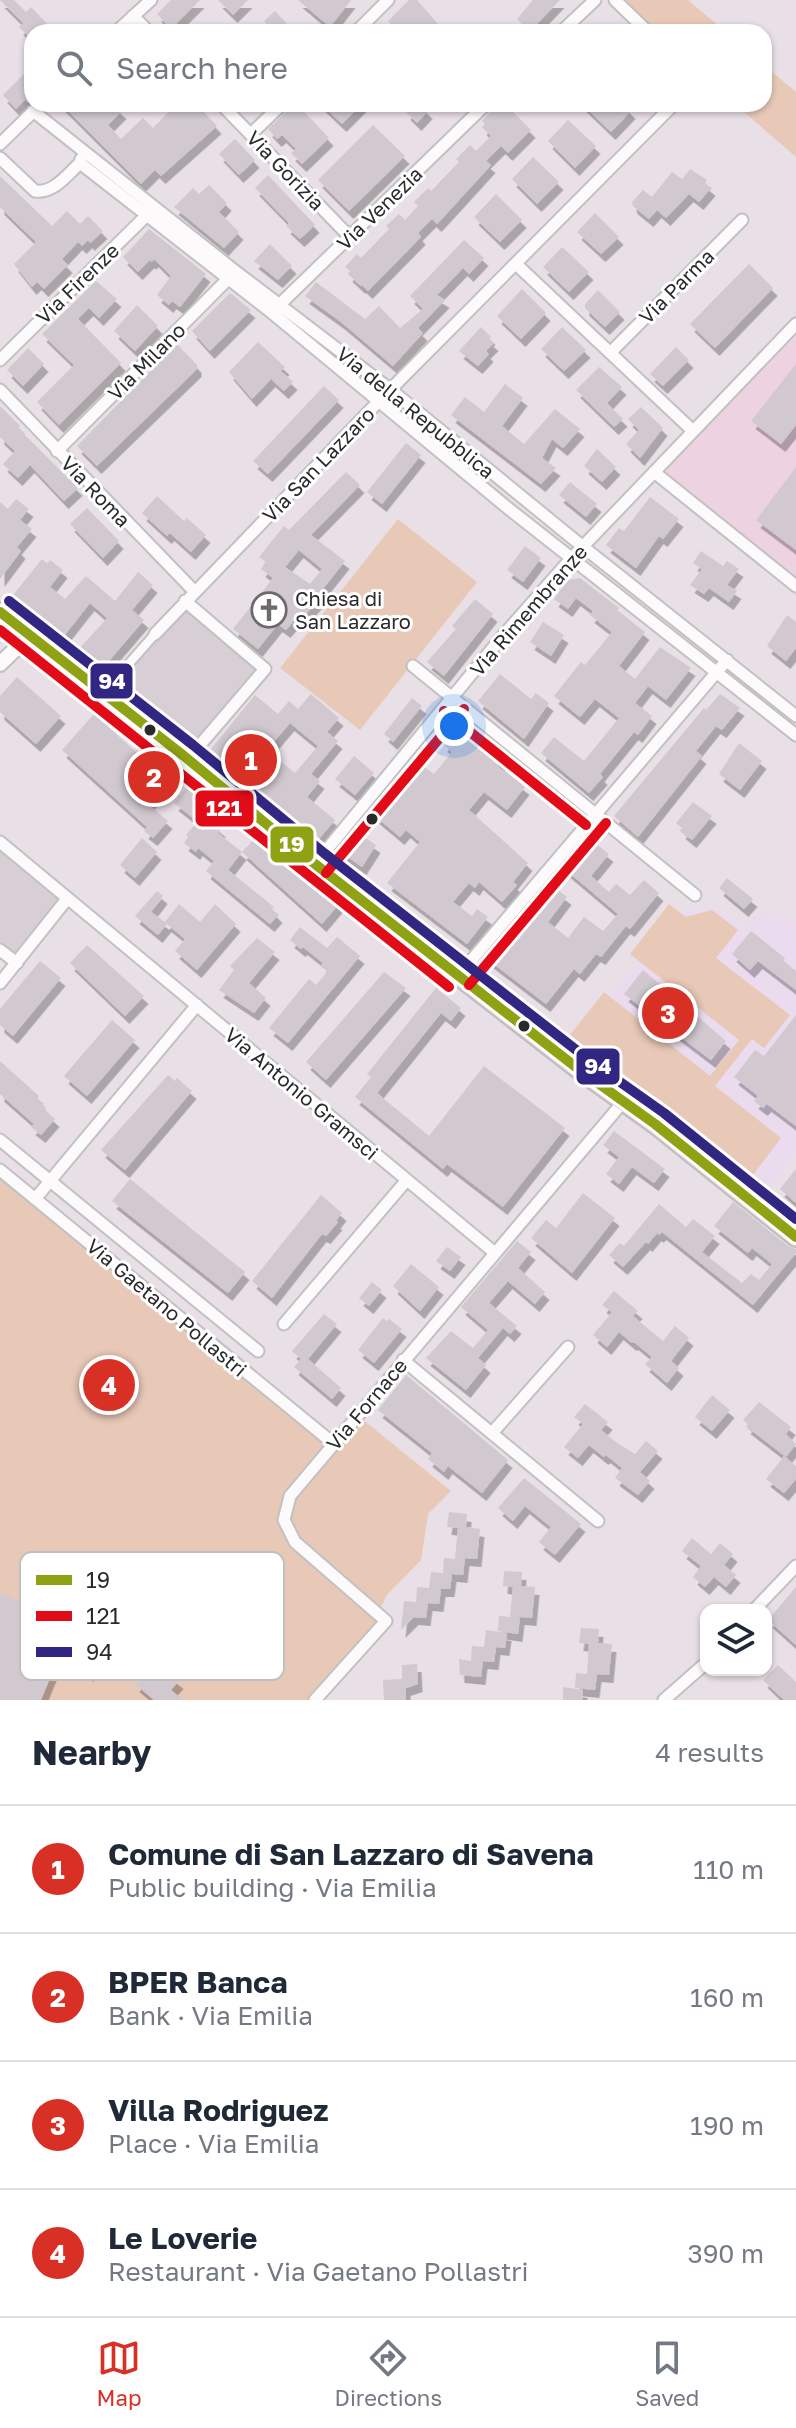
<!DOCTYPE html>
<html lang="en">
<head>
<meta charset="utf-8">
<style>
	:root { --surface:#fff; --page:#f2f2f3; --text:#1f2937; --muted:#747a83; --line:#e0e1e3; --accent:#d93025 }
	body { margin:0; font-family:"Golos Text",sans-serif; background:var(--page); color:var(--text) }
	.controls { position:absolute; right:24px; bottom:24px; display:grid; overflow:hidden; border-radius:16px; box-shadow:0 2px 6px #0004 }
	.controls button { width:72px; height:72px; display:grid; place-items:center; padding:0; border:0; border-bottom:2px solid var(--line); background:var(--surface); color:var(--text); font:40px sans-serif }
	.you { position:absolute; left:454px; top:726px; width:28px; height:28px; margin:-20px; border:6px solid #fff; border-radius:50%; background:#1a73e8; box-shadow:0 0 0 12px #1a73e833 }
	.badge { display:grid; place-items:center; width:52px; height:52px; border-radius:50%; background:var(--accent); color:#fff; font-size:26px; font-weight:700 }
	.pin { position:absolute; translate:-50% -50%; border:4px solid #fff; box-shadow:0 2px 8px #0006 }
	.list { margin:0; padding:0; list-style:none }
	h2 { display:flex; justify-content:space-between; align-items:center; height:104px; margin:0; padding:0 32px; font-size:34px }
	h2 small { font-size:26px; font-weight:400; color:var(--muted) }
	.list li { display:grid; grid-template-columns:52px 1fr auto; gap:24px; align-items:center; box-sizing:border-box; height:128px; padding:0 32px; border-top:2px solid var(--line) }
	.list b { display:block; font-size:30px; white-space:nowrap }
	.list p { margin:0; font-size:26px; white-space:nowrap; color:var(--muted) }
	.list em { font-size:26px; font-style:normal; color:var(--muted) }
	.icon { flex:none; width:44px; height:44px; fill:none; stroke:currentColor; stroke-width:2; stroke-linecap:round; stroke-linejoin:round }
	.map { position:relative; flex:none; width:796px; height:1700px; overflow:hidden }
	.search { position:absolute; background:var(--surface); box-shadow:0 2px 6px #0004; left:24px; right:24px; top:24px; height:88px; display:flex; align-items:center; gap:20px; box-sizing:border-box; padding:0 28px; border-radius:24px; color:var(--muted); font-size:30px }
	.sheet { height:616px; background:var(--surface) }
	nav { display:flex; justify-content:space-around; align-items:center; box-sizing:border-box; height:112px; border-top:2px solid var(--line); background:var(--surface); font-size:22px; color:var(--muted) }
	nav a { display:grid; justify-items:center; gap:4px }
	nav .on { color:var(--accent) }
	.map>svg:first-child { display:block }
	.education { fill:#edd3e2 }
	.medical { fill:#ebdbee }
	.green { fill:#e8c9b8 }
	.plaza { fill:#d8ced5 }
	.building { fill:#d1c9cf; fill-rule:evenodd; filter:url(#shadow) }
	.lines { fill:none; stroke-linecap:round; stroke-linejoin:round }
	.pedestrian-casing { stroke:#c2c1c2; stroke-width:12 }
	.minor-casing { stroke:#c2c1c2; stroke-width:15 }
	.tertiary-casing { stroke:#c2c1c2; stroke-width:18 }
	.primary-casing { stroke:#c0bdbf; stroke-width:22 }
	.pedestrian { stroke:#fcfafb; stroke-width:8 }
	.minor { stroke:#fcfafb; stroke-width:11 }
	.tertiary { stroke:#fcfafb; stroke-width:14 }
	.primary { stroke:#e7d1dc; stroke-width:18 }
	.bus-1-casing { stroke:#fff; stroke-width:16 }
	.bus-2-casing { stroke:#fff; stroke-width:16 }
	.bus-3-casing { stroke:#fff; stroke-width:16 }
	.bus-1 { stroke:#8ea213; stroke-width:10 }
	.bus-2 { stroke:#e20c19; stroke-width:10 }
	.bus-3 { stroke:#312783; stroke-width:10 }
	.bus-dot { fill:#2a2a2a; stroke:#fff; stroke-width:3 }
	.labels { text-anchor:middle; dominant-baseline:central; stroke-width:6; stroke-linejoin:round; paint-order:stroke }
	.street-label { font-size:20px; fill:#2a2a2a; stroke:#fff }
	.poi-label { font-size:20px; fill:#2a2a2a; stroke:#fff; text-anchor:start }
	.key { fill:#fff; stroke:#bfbfbf; stroke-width:2 }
	.key-label { font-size:22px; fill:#2a2a2a }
	.line-badge { stroke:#fff; stroke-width:3 }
	.badge-label { font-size:22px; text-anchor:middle; font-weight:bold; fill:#fff }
</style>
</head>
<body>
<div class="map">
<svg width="796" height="1700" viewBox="0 0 796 1700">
	<defs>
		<filter id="shadow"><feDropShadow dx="4.5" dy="8" stdDeviation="0" flood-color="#0004"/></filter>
	</defs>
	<rect width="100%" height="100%" fill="#e9dfe6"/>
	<path class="education" d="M796,320V596L656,477Z"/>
	<path class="medical" d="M711,905L743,928L755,914L796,919V1152L762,1200L566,1048L682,912Z"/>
	<path class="green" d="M619,0H688L726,32H653Z
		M764,65L796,92V157L735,104H764Z
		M398,519L477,582L360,730L280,668Z
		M669,904L686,917L712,910L738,930L716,958L790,1015L764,1048L752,1039L715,1086L781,1138L752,1176L570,1035L604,992L710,1076L739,1040L630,954Z
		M0,1169L338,1448L362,1419L451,1491L428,1514L421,1560L386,1596L375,1622L314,1700H0Z"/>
	<path class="plaza" d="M185,601L265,669L202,742L118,676Z
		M0,844L67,899L17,963L0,950Z"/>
	<path class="building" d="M0,0H14L26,12L31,7L55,32H32L28,36L19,27L23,23Z
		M171,0H200L171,29L157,14Z
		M218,0H248L233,15Z
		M298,0H351L330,27Z
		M409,0H417L439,25L432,32H403L398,27L396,29L388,21Z
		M533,0H560L535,26L532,23L526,28L517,19Z
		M275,11L288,25L281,32H274L264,21Z
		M26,72L32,79V101L29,103L25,100L16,109L3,95Z
		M61,104H114L122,111L108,125L121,139L143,118L153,128L176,104H196L217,126L161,176L155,170L141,184Z
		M290,104H297L329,138L302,164L291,153L296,149L282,135L277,139L268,129L288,110Z
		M321,104H362L342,124Z
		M413,104H421L428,111L417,123L406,112Z
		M498,104H505L531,130L508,153L501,146L486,161L491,165L450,210L437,224L432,219L418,233L421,237L368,291L362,285L361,286L348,274L350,271L345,267L357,254L361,258L389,229L386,226L399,214L405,220L418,206L414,202L428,188L431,191L459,162L456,159L470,145L476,151L491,136L482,127L485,124L482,121Z
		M582,104H624L631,111L611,132Z
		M568,120L596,146L575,168L548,141Z
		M373,125L405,156L349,211L318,180Z
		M235,139L255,160L239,175L219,154Z
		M533,157L559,182L537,204L512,179Z
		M690,169L707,180L705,183L711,188L699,202L689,194L666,218L657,210L649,219L633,206L632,202L643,190L652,197L672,172L682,179Z
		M268,175L315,225L300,239L286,226L289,223L255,188Z
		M0,176L52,226L67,211L80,224L88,216L103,231L90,243L88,240L82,246L78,242L62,259L68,265L44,289L37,282L32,287L14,264L36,242L0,207Z
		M209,185L227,203L219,212L239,232L224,248L174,207L193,188L199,194Z
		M496,194L522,220L500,242L474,217Z
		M595,213L619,237L601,254L577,232Z
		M149,229L206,274L180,307L172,301L169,305L157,295L171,276L154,259L152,262L150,260L138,272L123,257Z
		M464,240L484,258L469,274L463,268L437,295L445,300L418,328L423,333L393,366L341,322L305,296L316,282L365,319L379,306L400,328L423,309L410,296Z
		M270,244L292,266L278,280L254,261Z
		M562,247L589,272L569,292L543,267Z
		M749,264L773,288L715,348L690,324Z
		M96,281L117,299L99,318L89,308L78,319L121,363L59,425L37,402L74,365L42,334Z
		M522,289L546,313L521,339L497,316Z
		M598,290L620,312L605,327L585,308V304Z
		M230,293L251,310L210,351L192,331Z
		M137,305L158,326L135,351L114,331Z
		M481,327L491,337L489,339L494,343L486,351L489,354L478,366L459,351Z
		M562,327L586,350L564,371L541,349Z
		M258,342L285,367L281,371L293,382L284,391L271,379L252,399L229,372Z
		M177,344L197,365V369L97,466L77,446Z
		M676,347L689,360L663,386L650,374Z
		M28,348L44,364L23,386L7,370Z
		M796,364V425L781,444L751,421Z
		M599,367L622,387L607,403L623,419L614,427L576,390Z
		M505,384L523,398L502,426L524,444L555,409L580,429L563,448L552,439L542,458L556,468L541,484L451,415L465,397L484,412Z
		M324,386L339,400L268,474L253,461Z
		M0,406L20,426L18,428L78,488L64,501L30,465L18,478L3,464L15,451L0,437Z
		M641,407L663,428L640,458L626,444L639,430L628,419Z
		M406,443L421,455L382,504L367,492Z
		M597,449L616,467L602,482L584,466Z
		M796,467V550L756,520Z
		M346,472L360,485L311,535L345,561L322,590L325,592L301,620L297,617L286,630L278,624L258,649L233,629L273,578L261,569L266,562L259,557L284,526L289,530ZM299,550L322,569L310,584L285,567Z
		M570,482L597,504L586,517L559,495Z
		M157,496L184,521L187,518L206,535L191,552L170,533L167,536L142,513Z
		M650,497L679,519L663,539L659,536L636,568L606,545L619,528L624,531Z
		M16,499L29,509L20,520L32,529L17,547L21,551L0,579V502L8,509Z
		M87,508L119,541L103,558L70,524Z
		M525,546L541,558L523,582L507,570Z
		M701,551L723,566L727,561L739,569L727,585L737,591L729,602L709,588L704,594L690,585L702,569L693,563Z
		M42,559L47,563L50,560L63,570L50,587L65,599L86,576L115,601L138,572L153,585L132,610L144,620L102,669L79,649L107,618L90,603L64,636L13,595Z
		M580,578L619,608L617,610L645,632L619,666L635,679L660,647L691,668L666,700L648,686L635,703L652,716L638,735L634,732L600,774L603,777L589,793L541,753L554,737L584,761L619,718L595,699L580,717L554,696L581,662L585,665L612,632L590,615L593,611L576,598L568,609L554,599L568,580Z
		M475,599L493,614L444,676L427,662L456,629L452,626Z
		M787,615L796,622V648L786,661L767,646Z
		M543,622L564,635L551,656L530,642Z
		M500,674L531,699L536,693L549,703L524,739L478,701Z
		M17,677L61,716L36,744L0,712V696Z
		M311,694L339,718L327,732L338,741L311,774L320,781L307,797L335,820L319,839L210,750L255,695L278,714L289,701L298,709ZM290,723L318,746L295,773L267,750Z
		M720,694L740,708L722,730L716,726L696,751L702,756L638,837L614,816L704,708L706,710Z
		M412,698L422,706L393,742L384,734Z
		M94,714L168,781L148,804L168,821L153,838L144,831L147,827L62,750Z
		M454,725L491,756L496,750L505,758L498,766L525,787L507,810L484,792L469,810L528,863L513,882L517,885L502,902L479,882L475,888L469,883L453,902L472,916L477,909L488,917L467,944L387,883L420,842L406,830L400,837L375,816L416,765L419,768L422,765L434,774L452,752L443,744Z
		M739,743L762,761L740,790L719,774Z
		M354,756L374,773L355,795L335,779Z
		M191,782L210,796L192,817L174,803Z
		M693,802L712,816L692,840L681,831L683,829L676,823Z
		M203,815L221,829L218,833L242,852L228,870L274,907L272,909L278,915L270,924L206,871L214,861L198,848L196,852L184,843L188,837L186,835Z
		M354,830L376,845L362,867L338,850Z
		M259,834L294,862L338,905L322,924L242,852Z
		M142,838L157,852L135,878L120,865Z
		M591,840L609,854L591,876L609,892L616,884L630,895L644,880L659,893L630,929L626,926L601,957L596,954L580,974L574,969L546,1004L486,958L503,938L509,942L553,886L567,897L548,922L568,938L584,917L603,931L618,914L566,870Z
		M727,878L753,899L744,909L719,888Z
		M157,891L163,896L151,912L165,922L179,904L200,922L215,904L236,924L197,970L175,951L185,939L167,924L158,935L135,916Z
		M300,927L327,948L337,937L360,956L288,1043L269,1028L309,979L316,985L328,971L321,965L323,963L303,947L301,949L290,940Z
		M751,931L785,958L783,961L796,971V990L758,961L750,970L732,954Z
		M257,938L275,952L249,983L266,998L254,1013L219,990L234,970L230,966Z
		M87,945L144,996L125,1016L70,963Z
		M40,961L61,978L13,1036L0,1025V1009Z
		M643,970L726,1041L711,1060L624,994Z
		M384,972L406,988L326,1080L306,1062Z
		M436,988L461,1008L451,1021L441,1013L377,1093L429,1136L484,1066L565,1128L503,1207L447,1164L443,1169L355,1097L371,1077L367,1074Z
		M796,1015V1126L767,1104L763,1108L754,1101L758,1096L734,1077L755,1050L764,1056Z
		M112,1020L135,1040L87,1096L64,1076Z
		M0,1061L39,1096L37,1098L46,1108L45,1110L55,1119L41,1135L31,1127L34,1124L0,1094Z
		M168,1075L175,1081L177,1078L192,1091L125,1170L101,1150Z
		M614,1131L665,1169L654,1183L632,1167L619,1184L606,1174L619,1157L603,1145Z
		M796,1169V1203L780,1189Z
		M130,1179L245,1272L228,1293L112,1201Z
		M583,1193L615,1218L572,1273L531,1238L546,1220L556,1228Z
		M321,1195L342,1213L336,1221L338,1222L326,1236L322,1234L272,1298L252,1281Z
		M733,1202L788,1246L796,1249V1253L753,1305L662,1232L659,1235L657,1233L648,1244L646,1242L623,1267L609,1255L620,1243L624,1246L659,1204L686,1227L693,1219L715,1236L702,1252L742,1283L751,1274L759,1280L772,1264L752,1248L748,1253L714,1226Z
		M517,1241L531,1252L518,1268L545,1292L535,1304L508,1281L489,1303L517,1326L510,1334L503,1328L478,1358L486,1365L466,1390L426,1358L451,1331L473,1348L488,1330L461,1307Z
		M447,1247L461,1257L450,1271L436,1261Z
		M411,1264L439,1287L420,1311L393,1286Z
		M372,1282L382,1290L369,1306L359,1298Z
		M614,1291L638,1311L633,1316L663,1341L675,1326L689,1338L671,1361L679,1368L667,1383L645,1364L652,1357L634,1342L632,1343L619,1332L607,1347L593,1335L612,1312L602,1305Z
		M324,1314L337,1324L308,1359L341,1388L332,1399L294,1367L301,1359L292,1351Z
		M383,1318L387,1321L389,1319L402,1329L374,1363L358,1350Z
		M406,1375L508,1460L482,1493L448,1466L444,1472L428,1459L432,1453L378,1410Z
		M712,1395L730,1410L712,1431L695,1417Z
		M759,1402L791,1427L786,1434L796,1444L786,1457L746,1426L748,1424L743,1420Z
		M585,1404L608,1422L601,1430L617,1443L635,1454L646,1441L658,1451L640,1472L650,1481L638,1495L615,1478L622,1468L606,1455L604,1457L589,1445L578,1458L564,1447L583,1424L574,1417Z
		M784,1456L796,1466V1479L784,1493L766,1479Z
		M524,1478L581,1524L555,1555L539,1542L551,1527L525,1506L513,1521L498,1508Z
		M449,1512L467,1514L466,1527L480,1529L477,1559L465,1558L463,1575L443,1573L444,1558L455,1559L457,1537L458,1528L447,1527Z
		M692,1538L711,1554L720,1543L733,1554L724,1565L736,1575L726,1587L714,1577L705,1587L693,1577L701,1566L682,1551Z
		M504,1571L522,1572L521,1586L535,1587L532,1618L520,1617L518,1634L498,1631L499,1616L510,1617L512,1596L513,1587L503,1586Z
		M431,1572L452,1574L450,1589H441L439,1604L428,1603L426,1618L414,1617L401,1630L404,1601L416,1602L417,1587L429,1588Z
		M796,1587V1645L768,1620Z
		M0,1593L84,1630L82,1638L102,1645L89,1674L57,1661L41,1700H0Z
		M581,1628L599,1629L598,1643L612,1644L609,1675L597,1674L595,1690L575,1688L576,1673L587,1674L589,1644L579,1643Z
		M486,1630L507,1633L505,1648L496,1647L494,1662L483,1661L481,1677L460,1675L459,1659L471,1661L472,1646L484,1647Z
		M154,1661L179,1681L171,1690L183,1700H154L135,1684Z
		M417,1664L418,1684L406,1688V1700H384L383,1680L402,1679V1665Z
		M778,1665L796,1682V1700H784L763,1680Z
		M563,1687L583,1690L582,1700H563Z"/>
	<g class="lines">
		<defs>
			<path id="pedestrian" d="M104,692L155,634"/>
			<path id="minor" d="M615,0L648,32
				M133,16L149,32
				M116,32L151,0
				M356,32L388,0
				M561,32L595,0
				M221,104L349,236
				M33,111L235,271L391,390L582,546L796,716
				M251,134L282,104
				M0,144L41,104
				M0,158L35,191C53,194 67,175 80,163L81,159
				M80,163L271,312L509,509L796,735
				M516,264L693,431
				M274,310L486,104
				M610,353L742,220
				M0,360L152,210
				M0,390L194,591
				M57,451L231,276
				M654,472L796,586
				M185,601L265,669L188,759
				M155,634L378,402L674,104
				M413,666L695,895
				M0,842L495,1253
				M315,864L501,638L569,561L796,324
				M0,950L17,963
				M458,976L727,660
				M0,983L67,899
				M0,1140L258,1351
				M0,1170L334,1444
				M35,1199L197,1005
				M284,1324L406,1181
				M403,1360L598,1521
				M492,1433L568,1347
				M754,1610L796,1566
				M315,1700L386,1621L295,1542L284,1520L290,1496L623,1102
				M664,1700L706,1663"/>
			<path id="tertiary" d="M0,664L29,636"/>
			<path id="primary" d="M0,612L184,756L315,864L581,1071L655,1124L796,1237"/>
		</defs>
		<use href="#pedestrian" class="pedestrian-casing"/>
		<use href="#minor" class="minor-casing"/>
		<use href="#tertiary" class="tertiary-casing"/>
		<use href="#primary" class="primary-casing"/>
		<use href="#pedestrian" class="pedestrian"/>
		<use href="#minor" class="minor"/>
		<use href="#tertiary" class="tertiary"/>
		<use href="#primary" class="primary"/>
		<defs>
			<path id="bus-1" d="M0,612L184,756L315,864L581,1071L655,1124L796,1237"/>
			<path id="bus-2" d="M0,630L449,987
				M444,711L586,825
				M326,873L464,709
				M469,985L606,823"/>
			<path id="bus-3" d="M9,601L193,745L324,853L589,1060L664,1113L796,1219"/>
		</defs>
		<use href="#bus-1" class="bus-1-casing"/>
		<use href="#bus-2" class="bus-2-casing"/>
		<use href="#bus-3" class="bus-3-casing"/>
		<use href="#bus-1" class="bus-1"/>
		<use href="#bus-2" class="bus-2"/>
		<use href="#bus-3" class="bus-3"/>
	</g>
	<defs>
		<symbol id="church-ring" viewBox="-11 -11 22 22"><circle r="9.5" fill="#fff" stroke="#6d696c" stroke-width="1.5"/><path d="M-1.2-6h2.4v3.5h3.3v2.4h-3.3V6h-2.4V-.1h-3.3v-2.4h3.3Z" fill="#6d696c"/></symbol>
	</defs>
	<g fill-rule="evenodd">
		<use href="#church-ring" x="249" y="590" width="40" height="40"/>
	</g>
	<g class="bus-dot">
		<circle cx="150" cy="730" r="7"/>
		<circle cx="372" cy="819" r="7"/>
		<circle cx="524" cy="1026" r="7"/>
	</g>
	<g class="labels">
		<g class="street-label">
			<text transform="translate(286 170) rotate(46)">Via Gorizia</text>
			<text transform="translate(379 208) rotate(-44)">Via Venezia</text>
			<text transform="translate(77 283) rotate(-44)">Via Firenze</text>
			<text transform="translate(676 286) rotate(-45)">Via Parma</text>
			<text transform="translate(146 361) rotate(-45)">Via Milano</text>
			<text transform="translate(416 412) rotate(39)">Via della Repubblica</text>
			<text transform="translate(318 464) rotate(-46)">Via San Lazzaro</text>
			<text transform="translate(96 491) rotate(46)">Via Roma</text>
			<text transform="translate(528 610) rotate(-49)">Via Rimembranze</text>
			<text transform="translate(302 1093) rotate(40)">Via Antonio Gramsci</text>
			<text transform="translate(167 1307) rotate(40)">Via Gaetano Pollastri</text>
			<text transform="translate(366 1404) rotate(-50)">Via Fornace</text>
		</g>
		<g class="poi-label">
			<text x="295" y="598">Chiesa di<tspan x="295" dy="23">San Lazzaro</tspan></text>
		</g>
	</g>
	<rect x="20" y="1552" width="264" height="128" rx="12" class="key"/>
	<rect x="36" y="1575" width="36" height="10" fill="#8ea213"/>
	<rect x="36" y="1611" width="36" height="10" fill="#e20c19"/>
	<rect x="36" y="1647" width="36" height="10" fill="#312783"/>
	<g class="key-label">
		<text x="86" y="1588">19</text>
		<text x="86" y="1624">121</text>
		<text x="86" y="1660">94</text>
	</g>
	<g class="line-badge">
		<rect x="89" y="662" width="45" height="38" rx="8" fill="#312783"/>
		<rect x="194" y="789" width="61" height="39" rx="8" fill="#e20c19"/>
		<rect x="269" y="825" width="46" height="39" rx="8" fill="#8ea213"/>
		<rect x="575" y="1047" width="46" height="39" rx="8" fill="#312783"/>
	</g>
	<g class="badge-label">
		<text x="112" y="689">94</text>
		<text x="224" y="816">121</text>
		<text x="292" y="852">19</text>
		<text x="598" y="1074">94</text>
	</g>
</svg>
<div class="controls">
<button><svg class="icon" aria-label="layers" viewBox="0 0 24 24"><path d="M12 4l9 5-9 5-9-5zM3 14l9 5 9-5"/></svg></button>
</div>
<div class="you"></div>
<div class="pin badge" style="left:251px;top:760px">1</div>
<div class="pin badge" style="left:154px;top:777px">2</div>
<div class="pin badge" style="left:668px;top:1013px">3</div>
<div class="pin badge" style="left:109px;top:1385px">4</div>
<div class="search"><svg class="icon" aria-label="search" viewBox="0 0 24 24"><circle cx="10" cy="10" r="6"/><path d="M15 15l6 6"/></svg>Search here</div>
</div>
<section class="sheet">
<h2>Nearby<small>4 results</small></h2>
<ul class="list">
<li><span class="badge">1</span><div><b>Comune di San Lazzaro di Savena</b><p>Public building · Via Emilia</p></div><em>110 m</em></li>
<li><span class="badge">2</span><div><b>BPER Banca</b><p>Bank · Via Emilia</p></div><em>160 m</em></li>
<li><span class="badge">3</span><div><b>Villa Rodriguez</b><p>Place · Via Emilia</p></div><em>190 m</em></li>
<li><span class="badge">4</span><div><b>Le Loverie</b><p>Restaurant · Via Gaetano Pollastri</p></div><em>390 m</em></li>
</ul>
</section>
<nav>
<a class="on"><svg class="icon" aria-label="map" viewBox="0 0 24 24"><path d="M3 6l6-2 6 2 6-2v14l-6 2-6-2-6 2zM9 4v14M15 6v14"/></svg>Map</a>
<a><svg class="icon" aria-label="directions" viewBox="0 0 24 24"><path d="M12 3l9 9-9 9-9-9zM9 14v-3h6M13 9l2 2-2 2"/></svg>Directions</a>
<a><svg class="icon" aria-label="saved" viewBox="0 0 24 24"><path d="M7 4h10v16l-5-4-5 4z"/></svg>Saved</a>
</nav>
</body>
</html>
